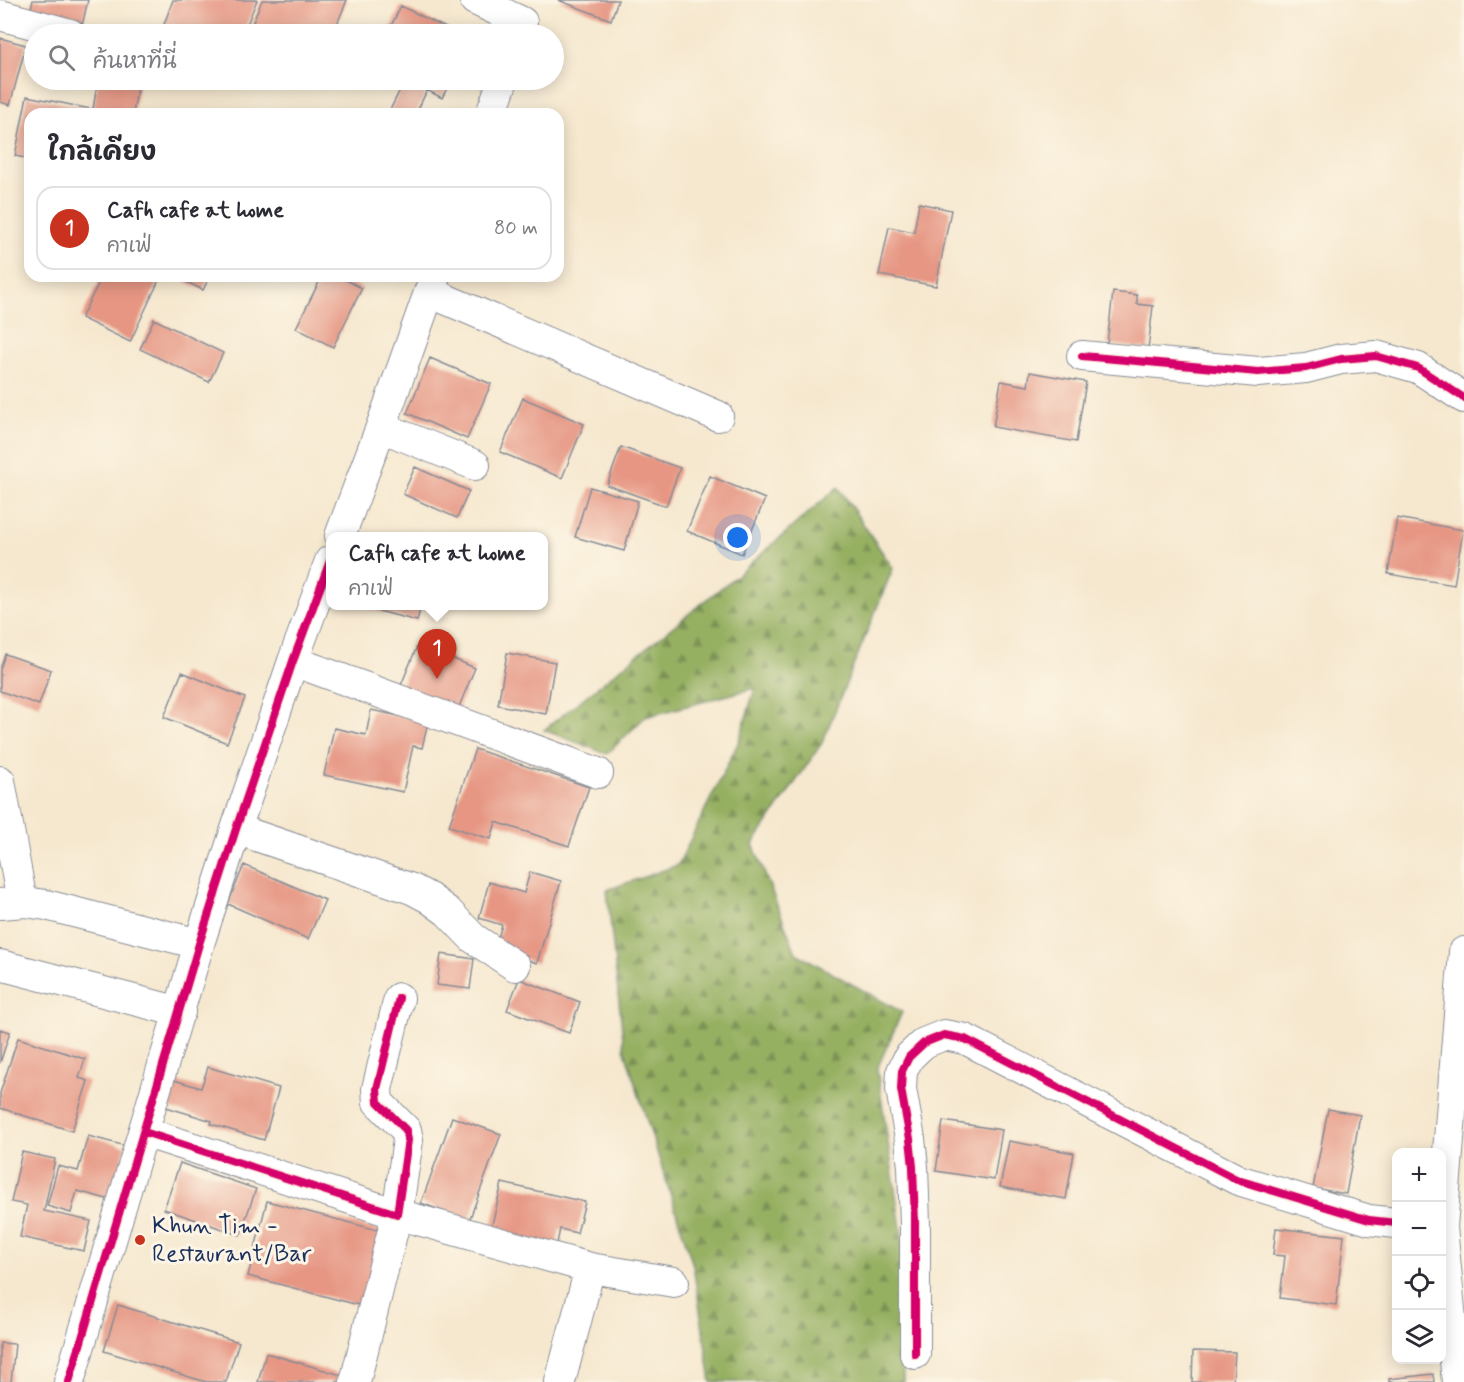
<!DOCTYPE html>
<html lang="th">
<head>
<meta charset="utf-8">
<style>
	:root { --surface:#fff; --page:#f7f7f7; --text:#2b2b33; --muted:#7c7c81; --line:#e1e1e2; --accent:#c8321e }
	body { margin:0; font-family:Mynerve,"Playpen Sans Thai",sans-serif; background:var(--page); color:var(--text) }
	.controls { position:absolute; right:18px; bottom:18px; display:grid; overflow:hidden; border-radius:12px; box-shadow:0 3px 15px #0003 }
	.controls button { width:54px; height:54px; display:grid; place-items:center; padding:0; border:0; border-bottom:2px solid var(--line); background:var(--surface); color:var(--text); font:30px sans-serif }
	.you { position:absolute; left:738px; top:538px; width:21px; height:21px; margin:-15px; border:4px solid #fff; border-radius:50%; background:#1a73e8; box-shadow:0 0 0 9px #1a73e833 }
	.badge { display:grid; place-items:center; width:39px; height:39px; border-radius:50%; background:var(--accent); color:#fff; font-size:20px; font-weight:700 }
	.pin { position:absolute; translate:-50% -50px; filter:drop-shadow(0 2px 3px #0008) }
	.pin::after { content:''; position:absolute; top:32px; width:21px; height:18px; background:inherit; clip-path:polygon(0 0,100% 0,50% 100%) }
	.popup { position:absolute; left:326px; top:532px; width:222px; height:78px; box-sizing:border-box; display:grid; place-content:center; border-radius:12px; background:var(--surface); filter:drop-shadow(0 2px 4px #0005); font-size:20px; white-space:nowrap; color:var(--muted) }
	.popup b { font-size:22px; color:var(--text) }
	.popup::after { content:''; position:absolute; left:50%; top:100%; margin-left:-12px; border:12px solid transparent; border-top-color:var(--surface) }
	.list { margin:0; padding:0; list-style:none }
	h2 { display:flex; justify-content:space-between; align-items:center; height:78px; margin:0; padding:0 24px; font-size:26px }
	h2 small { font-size:20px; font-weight:400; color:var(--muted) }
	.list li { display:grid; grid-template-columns:39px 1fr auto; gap:18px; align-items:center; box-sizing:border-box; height:84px; margin:0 12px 12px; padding:0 12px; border:2px solid var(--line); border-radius:18px }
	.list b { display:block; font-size:22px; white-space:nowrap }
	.list p { margin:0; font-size:20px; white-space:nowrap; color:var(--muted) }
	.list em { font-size:20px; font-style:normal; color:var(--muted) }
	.icon { flex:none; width:33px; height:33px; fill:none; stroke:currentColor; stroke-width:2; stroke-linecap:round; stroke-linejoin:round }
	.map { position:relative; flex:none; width:1464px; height:1382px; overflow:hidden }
	.search { position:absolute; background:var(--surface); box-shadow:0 3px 15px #0003; left:24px; top:24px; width:540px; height:66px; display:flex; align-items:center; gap:15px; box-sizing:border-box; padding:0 21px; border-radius:33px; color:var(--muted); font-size:22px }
	.panel { position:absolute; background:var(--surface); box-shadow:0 3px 15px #0003; left:24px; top:108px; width:540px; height:174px; border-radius:18px }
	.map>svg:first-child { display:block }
	.forest { fill:url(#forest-firs); stroke:#587060; stroke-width:1.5 }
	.building { fill:#e69683 }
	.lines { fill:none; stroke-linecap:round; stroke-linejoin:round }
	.street-casing { stroke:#888c96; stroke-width:32 }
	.street { stroke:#fff; stroke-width:30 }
	.cycleway-casing { stroke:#fcf5e5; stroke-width:11 }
	.cycleway { stroke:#d6006c; stroke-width:8 }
	.poi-dot { fill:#c8321e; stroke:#fcf5e5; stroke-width:2 }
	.labels { text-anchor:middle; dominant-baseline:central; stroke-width:6; stroke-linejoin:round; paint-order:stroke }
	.poi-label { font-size:24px; fill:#1b2f5e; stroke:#fcf5e5; text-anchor:start }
</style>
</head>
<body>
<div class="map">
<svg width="1464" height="1382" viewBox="0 0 1464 1382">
	<defs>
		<pattern id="forest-firs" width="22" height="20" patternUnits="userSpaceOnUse" patternTransform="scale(1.5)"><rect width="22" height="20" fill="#96b062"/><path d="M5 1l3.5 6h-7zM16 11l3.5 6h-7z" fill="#7a9054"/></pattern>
	</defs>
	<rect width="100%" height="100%" fill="#fcf5e5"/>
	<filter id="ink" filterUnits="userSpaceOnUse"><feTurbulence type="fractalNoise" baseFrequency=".0167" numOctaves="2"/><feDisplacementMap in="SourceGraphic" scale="12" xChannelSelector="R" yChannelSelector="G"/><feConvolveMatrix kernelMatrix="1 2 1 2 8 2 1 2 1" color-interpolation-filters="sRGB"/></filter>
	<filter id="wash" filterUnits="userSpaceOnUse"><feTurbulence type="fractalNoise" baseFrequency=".008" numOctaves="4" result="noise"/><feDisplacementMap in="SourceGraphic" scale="24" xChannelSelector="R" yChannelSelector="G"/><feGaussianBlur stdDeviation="1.35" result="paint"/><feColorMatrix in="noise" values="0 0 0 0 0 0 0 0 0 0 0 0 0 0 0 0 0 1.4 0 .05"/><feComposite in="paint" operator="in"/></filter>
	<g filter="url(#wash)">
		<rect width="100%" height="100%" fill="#f6e8cf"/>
		<path class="forest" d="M838,487L893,568L822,743L753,844L796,953L902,1012L877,1069L902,1235L903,1382H711L693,1265L624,1048L607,890L678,865L739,741L755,688L645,717L607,754L544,730L741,572Z"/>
		<g id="blocks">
			<path class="building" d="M33,0H88L82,26L29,16Z
				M173,0H257L243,34H181L163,27Z
				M262,0H347L333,34H298L283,28L280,34H255L249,32Z
				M558,0H618L611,20Z
				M401,6L458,34H387Z
				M0,38L26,45L10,105L0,102Z
				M98,80H139L133,114H124L93,109Z
				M405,80H451L442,98L427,90L416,114H397L390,110Z
				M27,96L91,109L90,114H30V159L15,156Z
				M919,203L951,210L936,286L879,275L889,227L914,232Z
				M102,276H161L130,342L81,318Z
				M174,276H210L203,290Z
				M322,276H338L362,288L333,347L296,328Z
				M1113,292L1137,295V304L1153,306L1148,349L1107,344Z
				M154,319L223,353L209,382L140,349Z
				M430,358L491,384L467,439L407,413Z
				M1030,372L1086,382L1076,442L993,427L1001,381L1028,386Z
				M523,398L584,424L562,478L500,452Z
				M621,447L680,468L666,506L607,485Z
				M415,467L469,491L457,518L403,494Z
				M710,476L765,499L742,554L687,531Z
				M590,487L638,501L624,551L575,537Z
				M1397,518L1463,530L1454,585L1388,574Z
				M367,606H421L417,621L367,608Z
				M418,644L475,668L456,714L399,690Z
				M507,653L555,662L546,714L498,705Z
				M5,654L51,670L39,705L0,691V669Z
				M182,672L245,698L227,743L164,717Z
				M371,710L428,722L422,748L413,746L403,792L324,775L334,728L366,735Z
				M475,749L589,787L569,846L496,822L491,839L449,826Z
				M244,865L325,900L308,939L228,904Z
				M530,872L561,881L537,963L494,950L502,925L479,918L489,882L524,893Z
				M441,954L474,959L470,989L437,985Z
				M519,979L580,1002L569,1033L507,1010Z
				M0,1029L10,1032L0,1063Z
				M18,1038L85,1059L79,1078L88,1081L72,1131L0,1108V1093Z
				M208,1067L279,1088L264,1140L211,1124L212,1121L166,1107L174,1080L201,1088Z
				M1328,1109L1360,1115L1346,1194L1313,1188Z
				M452,1117L501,1134L469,1221L421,1203Z
				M943,1121L1002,1130L994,1180L936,1171Z
				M88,1136L126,1146L111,1200L77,1191L71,1213L47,1206L58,1166L78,1171Z
				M1009,1141L1074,1153L1066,1199L1000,1187Z
				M22,1152L55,1159L44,1211L91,1221L84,1251L20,1237L27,1205L11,1202Z
				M180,1163L256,1189L240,1235L164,1209Z
				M502,1183L585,1202L577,1233L560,1229L556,1248L490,1233Z
				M267,1201L385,1232L366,1307L248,1276Z
				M1276,1228L1344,1236L1336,1305L1280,1298L1285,1256L1273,1255Z
				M118,1305L239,1342L226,1382H206L104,1351Z
				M0,1343L15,1344L11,1382H0Z
				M1193,1351L1235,1352L1233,1382H1192Z
				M266,1353L348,1377L347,1382H258Z
				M1433,1374L1434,1382H1389V1379Z"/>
		</g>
	</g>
	<g filter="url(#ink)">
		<use href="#blocks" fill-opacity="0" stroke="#888c96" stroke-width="1.5"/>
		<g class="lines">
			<defs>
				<path id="street" d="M475,0L522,22L518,34
					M0,15L70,34
					M491,114L503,80
					M429,292L718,416
					M1082,356L1258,372L1306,368L1341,359L1376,356L1418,368L1464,398
					M381,427L475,465
					M340,536L381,427L435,276
					M293,661L598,773
					M0,781L22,902
					M236,829L412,889L429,898L448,912L473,938L515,966
					M0,904L25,902L46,905L199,944
					M0,965L180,1012
					M144,1132L397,1214L408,1140L406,1130L378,1102L377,1089L399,998
					M590,1268L674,1282
					M915,1354V1224L913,1167L910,1139L901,1089L902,1071L909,1057L924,1043L944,1035L965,1039L1238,1180L1369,1220L1396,1223
					M69,1382L199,944L236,829L293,661L330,561
					M355,1382L397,1214L590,1268L560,1382
					M1457,1382L1442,1227L1464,952"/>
			</defs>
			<use href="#street" class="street-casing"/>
			<use href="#street" class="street"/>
			<defs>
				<path id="cycleway" d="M1082,356L1258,372L1306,368L1341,359L1376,356L1418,368L1464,398
					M144,1132L397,1214L408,1140L406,1130L378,1102L377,1089L399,998
					M915,1354V1224L913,1167L910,1139L901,1089L902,1071L909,1057L924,1043L944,1035L965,1039L1238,1180L1369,1220L1396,1223
					M69,1382L199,944L236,829L293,661L330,561"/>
			</defs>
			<use href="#cycleway" class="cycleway-casing"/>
			<use href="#cycleway" class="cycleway"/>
		</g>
	</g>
	<circle class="poi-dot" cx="140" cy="1240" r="6"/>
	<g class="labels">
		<g class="poi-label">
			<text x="152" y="1226">Khun Tim -<tspan x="152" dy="28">Restaurant/Bar</tspan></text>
		</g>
	</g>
</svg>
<div class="controls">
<button>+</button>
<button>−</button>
<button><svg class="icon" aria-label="locate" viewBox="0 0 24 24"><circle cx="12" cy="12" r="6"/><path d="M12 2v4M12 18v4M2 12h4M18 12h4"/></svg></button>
<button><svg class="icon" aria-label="layers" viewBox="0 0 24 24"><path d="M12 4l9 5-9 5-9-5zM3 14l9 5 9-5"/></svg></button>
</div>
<div class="you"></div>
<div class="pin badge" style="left:437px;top:679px">1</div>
<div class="popup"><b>Cafh cafe at home</b>คาเฟ่</div>
<div class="search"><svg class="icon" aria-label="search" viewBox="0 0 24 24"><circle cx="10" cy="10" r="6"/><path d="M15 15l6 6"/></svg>ค้นหาที่นี่</div>
<section class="panel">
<h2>ใกล้เคียง<small></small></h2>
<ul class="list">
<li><span class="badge">1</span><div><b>Cafh cafe at home</b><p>คาเฟ่</p></div><em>80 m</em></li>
</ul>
</section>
</div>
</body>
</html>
